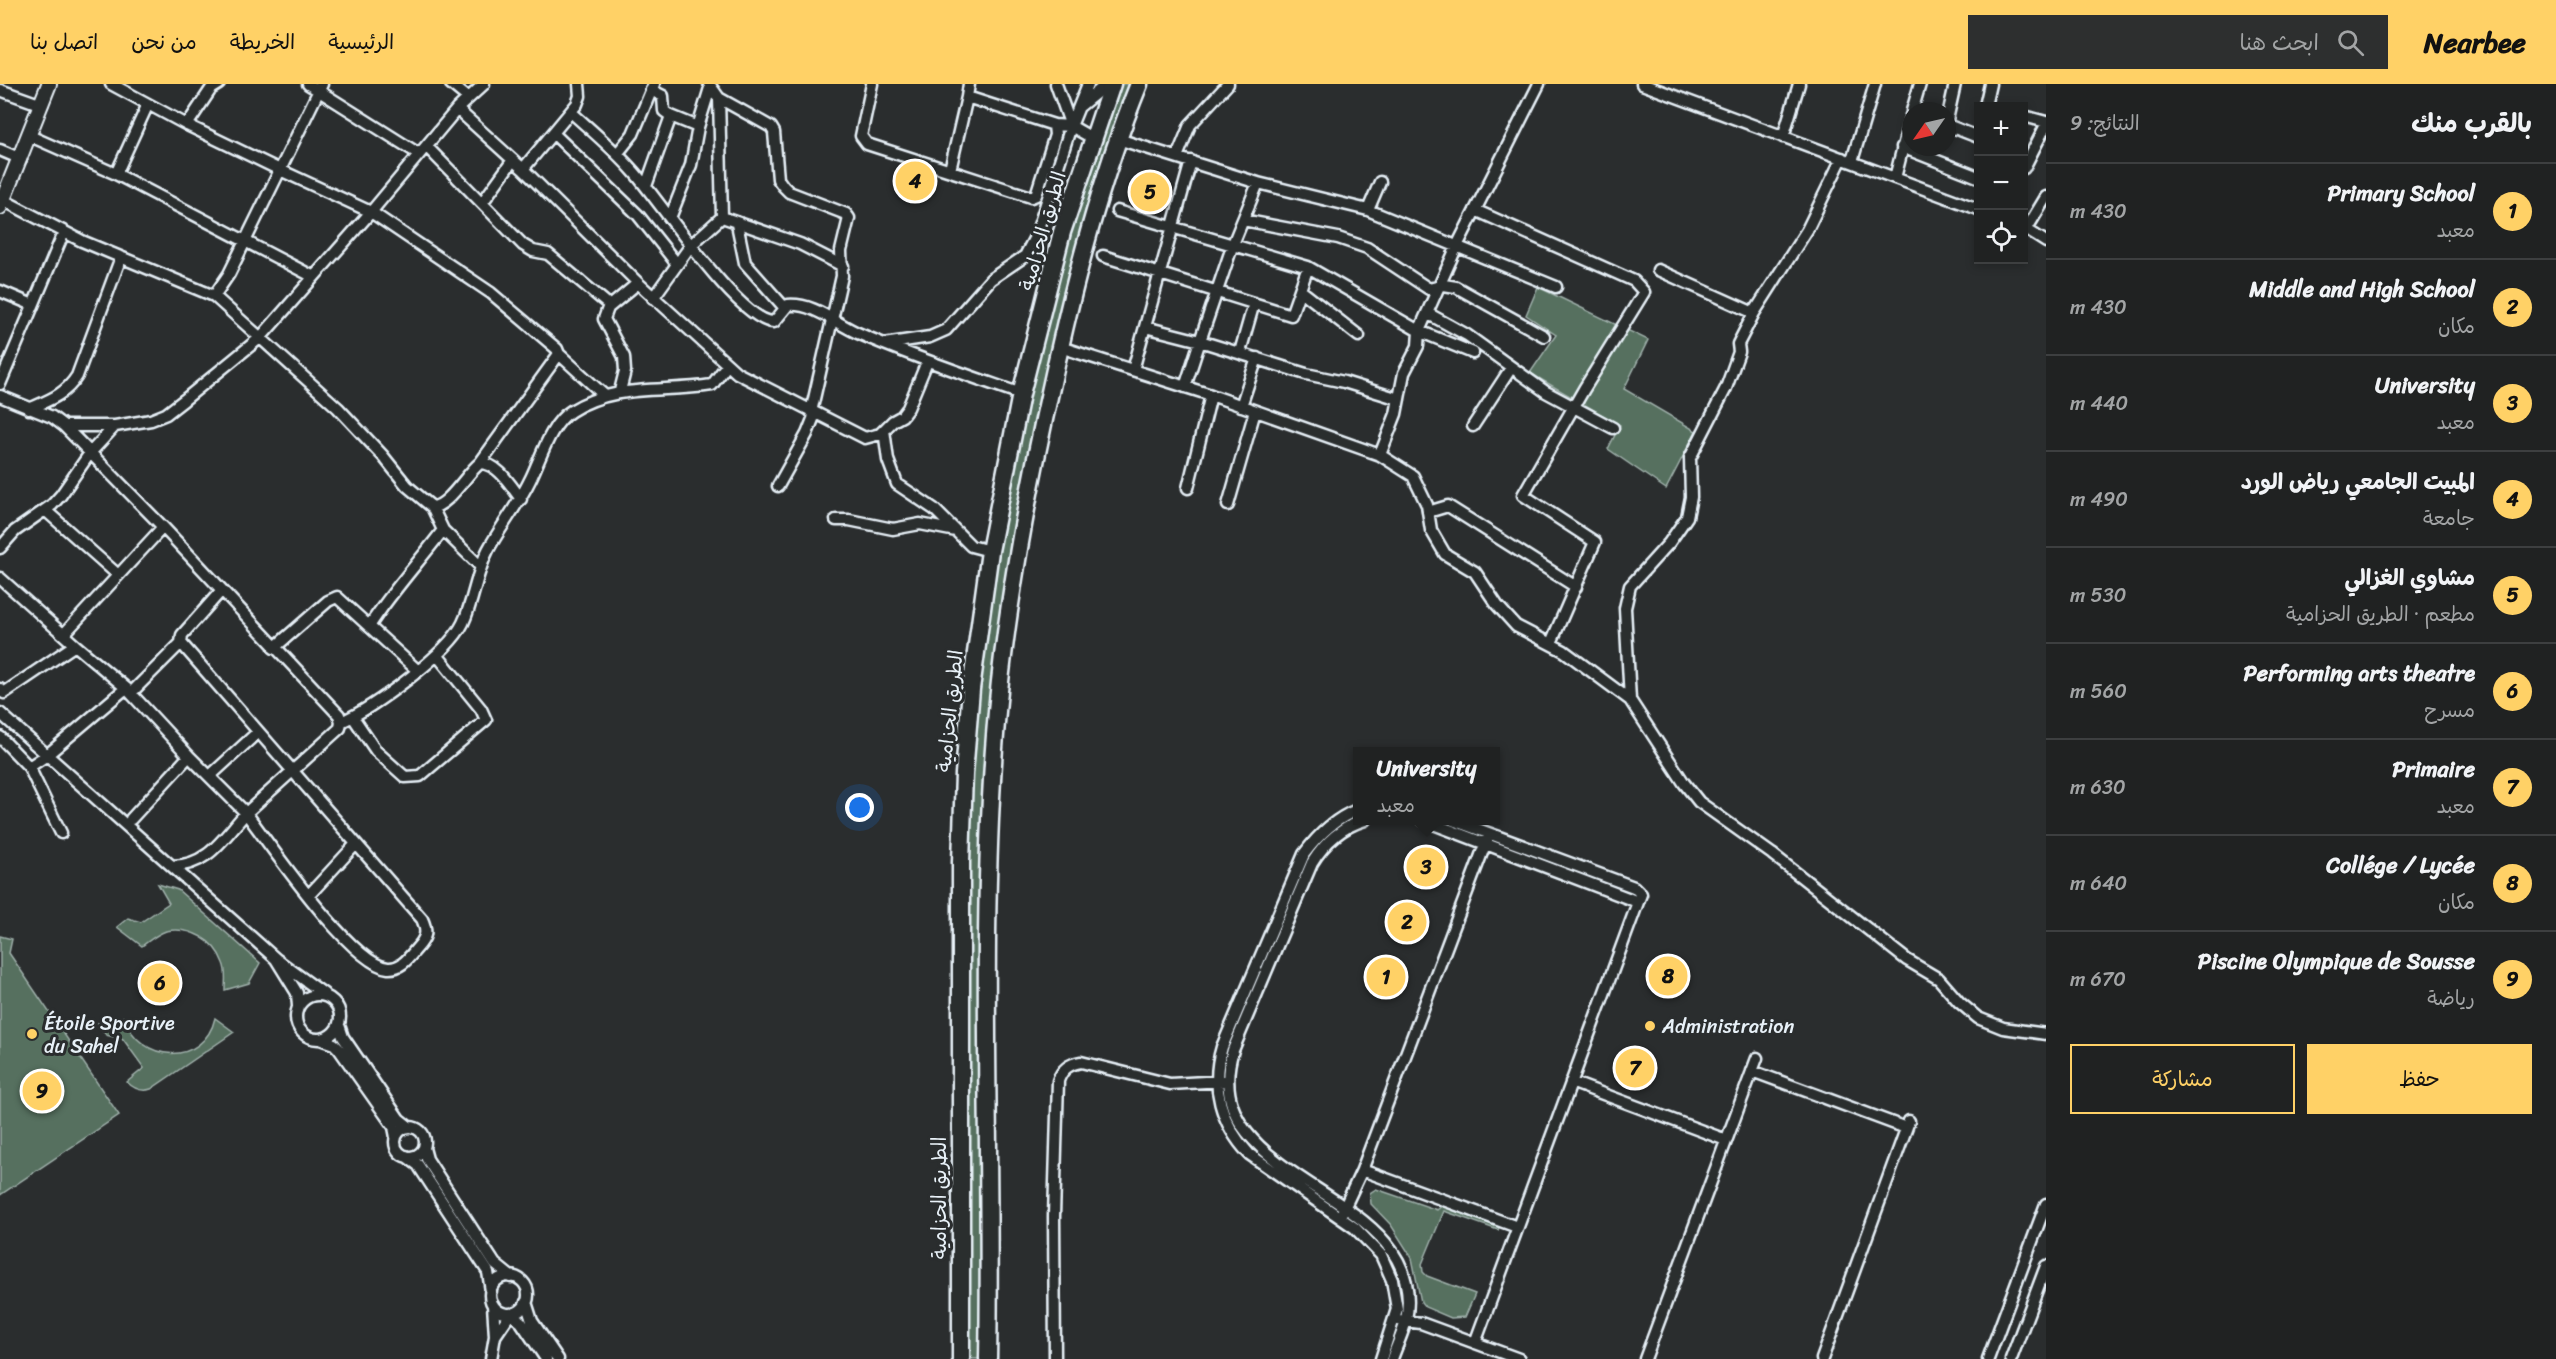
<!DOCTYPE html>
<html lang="ar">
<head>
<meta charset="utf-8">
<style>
	:root { --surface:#202222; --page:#2d2f2f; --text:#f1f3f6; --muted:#a2a4a5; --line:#3d3f40; --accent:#ffd166 }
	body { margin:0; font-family:Sriracha,"Playpen Sans Arabic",sans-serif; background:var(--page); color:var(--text); direction:rtl }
	.controls { position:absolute; right:18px; top:18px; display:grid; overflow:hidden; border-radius:0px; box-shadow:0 3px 9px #0003 }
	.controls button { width:54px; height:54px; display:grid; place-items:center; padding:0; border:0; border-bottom:2px solid var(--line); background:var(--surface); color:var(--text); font:30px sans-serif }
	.compass { position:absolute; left:1902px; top:18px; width:54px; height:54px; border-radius:50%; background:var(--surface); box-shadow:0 3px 9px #0003; rotate:236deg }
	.you { position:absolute; left:860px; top:724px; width:21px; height:21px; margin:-15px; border:4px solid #fff; border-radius:50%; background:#1a73e8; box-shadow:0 0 0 9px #1a73e833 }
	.badge { display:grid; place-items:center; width:39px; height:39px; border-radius:50%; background:var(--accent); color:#111; font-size:20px; font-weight:700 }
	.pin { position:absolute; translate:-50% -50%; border:3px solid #fff; box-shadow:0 2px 6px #0006 }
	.popup { position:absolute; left:1353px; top:663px; width:147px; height:78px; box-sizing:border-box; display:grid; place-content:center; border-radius:0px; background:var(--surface); filter:drop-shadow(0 2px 4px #0005); font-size:20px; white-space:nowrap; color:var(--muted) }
	.popup b { font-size:22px; color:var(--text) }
	.popup::after { content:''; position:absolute; left:50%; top:100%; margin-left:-12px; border:12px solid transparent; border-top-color:var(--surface) }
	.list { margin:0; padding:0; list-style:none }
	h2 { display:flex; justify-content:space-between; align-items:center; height:78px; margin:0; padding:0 24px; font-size:26px }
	h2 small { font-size:20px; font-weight:400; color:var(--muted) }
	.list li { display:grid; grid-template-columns:39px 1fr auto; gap:18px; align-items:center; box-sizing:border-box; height:96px; padding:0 24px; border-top:2px solid var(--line) }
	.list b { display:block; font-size:22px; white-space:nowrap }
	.list p { margin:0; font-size:20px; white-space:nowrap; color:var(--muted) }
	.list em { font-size:20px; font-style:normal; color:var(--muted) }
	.actions { display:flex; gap:12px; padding:18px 24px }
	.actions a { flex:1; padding:14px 0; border:2px solid var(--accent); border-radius:0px; text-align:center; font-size:21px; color:var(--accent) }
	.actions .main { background:var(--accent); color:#111 }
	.icon { flex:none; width:33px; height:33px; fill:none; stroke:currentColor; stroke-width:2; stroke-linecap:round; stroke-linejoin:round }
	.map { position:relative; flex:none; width:2046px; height:1275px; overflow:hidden; direction:ltr }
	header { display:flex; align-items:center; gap:36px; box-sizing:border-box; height:84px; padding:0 30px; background:var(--accent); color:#111 }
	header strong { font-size:28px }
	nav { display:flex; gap:33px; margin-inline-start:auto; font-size:21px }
	.search { width:420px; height:54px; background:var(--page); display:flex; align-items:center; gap:15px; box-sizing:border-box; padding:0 21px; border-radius:0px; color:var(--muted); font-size:22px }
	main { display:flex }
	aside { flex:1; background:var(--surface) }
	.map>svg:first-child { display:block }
	.green { fill:#56705e; stroke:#9fb0ab; stroke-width:1.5 }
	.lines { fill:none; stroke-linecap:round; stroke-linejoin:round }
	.minor-casing { stroke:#e8f1f8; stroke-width:15 }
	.major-casing { stroke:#e8f1f8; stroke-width:18 }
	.highway-casing { stroke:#e8f1f8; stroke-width:21 }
	.minor { stroke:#2a2d2e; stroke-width:10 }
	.major { stroke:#2a2d2e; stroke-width:14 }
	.highway { stroke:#2a2d2e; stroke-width:16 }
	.poi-dot { fill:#ffd166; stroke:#2a2d2e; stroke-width:2 }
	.labels { text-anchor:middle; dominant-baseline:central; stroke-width:6; stroke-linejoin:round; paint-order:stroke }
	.street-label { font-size:20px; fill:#e8f1f8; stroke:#2a2d2e }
	.poi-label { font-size:20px; fill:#e8f1f8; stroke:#2a2d2e; text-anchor:start }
</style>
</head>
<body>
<header>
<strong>Nearbee</strong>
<div class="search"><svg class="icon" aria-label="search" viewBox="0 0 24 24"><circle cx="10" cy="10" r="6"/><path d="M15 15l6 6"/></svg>ابحث هنا</div>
<nav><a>الرئيسية</a><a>الخريطة</a><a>من نحن</a><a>اتصل بنا</a></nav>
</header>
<main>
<aside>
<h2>بالقرب منك<small>النتائج: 9</small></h2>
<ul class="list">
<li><span class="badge">1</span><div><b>Primary School</b><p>معبد</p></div><em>430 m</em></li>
<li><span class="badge">2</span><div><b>Middle and High School</b><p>مكان</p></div><em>430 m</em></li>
<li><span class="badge">3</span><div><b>University</b><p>معبد</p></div><em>440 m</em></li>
<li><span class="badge">4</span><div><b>المبيت الجامعي رياض الورد</b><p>جامعة</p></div><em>490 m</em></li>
<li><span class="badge">5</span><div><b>مشاوي الغزالي</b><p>مطعم · الطريق الحزامية</p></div><em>530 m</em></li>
<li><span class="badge">6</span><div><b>Performing arts theatre</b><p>مسرح</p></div><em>560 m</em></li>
<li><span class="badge">7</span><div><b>Primaire</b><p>معبد</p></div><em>630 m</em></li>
<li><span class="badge">8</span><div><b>Collége / Lycée</b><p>مكان</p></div><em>640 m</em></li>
<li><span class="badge">9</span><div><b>Piscine Olympique de Sousse</b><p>رياضة</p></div><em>670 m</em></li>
</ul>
<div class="actions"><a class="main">حفظ</a><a>مشاركة</a></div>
</aside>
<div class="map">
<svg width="2046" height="1275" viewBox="0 0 2046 1275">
	<rect width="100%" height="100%" fill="#2a2d2e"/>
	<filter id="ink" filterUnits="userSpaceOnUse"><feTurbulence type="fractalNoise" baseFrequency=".0167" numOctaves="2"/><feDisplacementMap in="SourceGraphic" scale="12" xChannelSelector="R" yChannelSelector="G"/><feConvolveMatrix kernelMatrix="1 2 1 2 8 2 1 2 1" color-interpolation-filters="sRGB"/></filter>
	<g filter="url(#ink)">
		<path class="green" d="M1120,0H1134L1095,114L993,628L985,1275H969L967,824L974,638L1006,404L1060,178Z
			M1538,203L1648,256L1624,305L1696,347L1666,405L1608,365L1620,341L1530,289L1556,251L1526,231Z
			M158,800L178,806L260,879L249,899L225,906C225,897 227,888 223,879C215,856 190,842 166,847C157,850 150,856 142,862L117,843L128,834L141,838L169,819Z
			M0,852L12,855L9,869L119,1031L0,1111Z
			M124,933C140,981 204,982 215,934L234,948L151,1005C142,1008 134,1005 127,998L144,984L123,955L106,951L98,939Z
			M1376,1105L1437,1126L1443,1121L1500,1141L1498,1146L1444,1127L1422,1180L1423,1188L1427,1192L1475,1210L1465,1233L1451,1234L1425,1223L1421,1218L1412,1174L1391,1141L1371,1120L1370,1109Z"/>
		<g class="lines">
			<defs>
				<path id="minor" d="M111,0L187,41L280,86L322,0
					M308,0L419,70
					M451,0L468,14
					M579,0L580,12L577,20L523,85L638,199L737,289L865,354L880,350L893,337L902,332L908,324L927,278
					M709,0L719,14L771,43L774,48L778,95L783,102L789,108L846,130L849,134L841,167L842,192L811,328
					M872,0L861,52L867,60L1031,113L1036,111L1055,51L1054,41
					M1056,0L1071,42
					M1539,0L1457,162L1419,247L1418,262L1404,289L1396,330L1380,371L1413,392L1427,421L1431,446L1445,470L1475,488L1497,521L1516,542L1564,567L1630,616L1684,699L1699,718L1772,770L1907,876L1939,895L1959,918L1978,934L2003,944L2046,950
					M1642,0L1978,125
					M0,6L42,21
					M651,6L663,12L664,27L671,32
					M967,13L969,0
					M1080,22L1107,0
					M1985,22L1990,0
					M457,25L523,85
					M1912,27L1920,0
					M571,28C592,47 615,66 634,88C659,116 740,239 774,238L788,221C815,219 836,240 860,250C913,273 967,291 1021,310
					M2024,32L2046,38
					M1947,36L1955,0
					M187,41L211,5L219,0
					M1947,41L1978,53
					M554,50L638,131L677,180
					M30,52L116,90L314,193
					M1783,53L1799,0
					M1118,55L1258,99L1233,160L1200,257L1145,243
					M426,62L523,161L533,167L548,170L610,222
					M1902,63L1978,93
					M0,66L21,75
					M617,70L633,50L654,0
					M1177,73L1190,41L1228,0
					M1852,77L1875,0
					M2024,84L2046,41
					M950,86L967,13L1054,41L1071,42L1092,54
					M116,90L148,20
					M1895,94L1911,31
					M1258,99L1368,126L1556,203
					M646,102L671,32L698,43
					M3,116L82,157L214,212L338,324L383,372L407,402L432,423C448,423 466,390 480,379C498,379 511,402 521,415
					M482,119L513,76
					M1368,126L1380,98
					M1475,126L1634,197L1644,208L1584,305L1523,411L1595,458L1551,559
					M1117,127L1308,183L1419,247L1473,269
					M722,133L800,160L843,182
					M670,134L691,81L698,43L710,4
					M1243,136L1338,154L1367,164L1429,205L1444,201L1456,203L1544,252
					M737,140L745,179L784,223
					M2024,144L2046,158
					M2026,146L2046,113
					M1103,172L1291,231L1308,183
					M1658,186L1754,229
					M1300,206L1359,252
					M0,207L33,221
					M214,212L229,190L280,86L371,128L491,209L557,265L559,270L480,379
					M653,214L691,161L722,133L719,14
					M1427,229L1467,251L1546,308L1613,344
					M884,260L930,253L946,246L991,195L1025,172L1036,151L1071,42L1088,0
					M1060,263L1211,311L1380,371
					M1240,268L1254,219
					M559,270L605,312
					M1133,286L1191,77
					M0,300L64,148
					M1185,303L1200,257L1306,290L1344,298L1399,315
					M620,307L625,287L624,273L604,235L608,224L638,199
					M0,312L52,333L64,342L163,443L64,550
					M1241,322L1257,274
					M29,325C49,316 65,311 77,292L121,173
					M64,342H115L151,336L166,330L184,316L261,253L371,128L457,25L484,0
					M1473,342L1511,284
					M884,346L888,376L897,400L934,425L971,462L990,467
					M778,402L807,350L815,330
					M1188,404L1211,311
					M1228,421L1255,327
					M432,423L443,446L481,483
					M45,426L117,490
					M1428,428L1448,422L1576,503
					M836,436H849L893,445L920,440L956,447
					M0,464L15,447L52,421L61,411L90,369L115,342
					M0,494L75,561L4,609L0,605
					M370,541C392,507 419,478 443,446
					M75,561L126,604L189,672L246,729L340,644L341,638L339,631L163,443
					M274,564L328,517L337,513L417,586
					M131,609L181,559
					M1630,616L1625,524L1630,502L1669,459L1687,433L1691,413L1690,374L1726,304L1739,268L1738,260L1754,229L1807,146L1842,74
					M0,629L276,875
					M353,633L376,667L405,693L420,692L486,636L481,625L437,571
					M341,638C373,624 448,570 463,539C474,516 476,489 488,466C501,442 518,421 530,396C541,374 550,340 571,327C616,299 663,309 712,301L727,281
					M0,653L29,683L61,749
					M29,683L47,671L126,604
					M210,692L258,648
					M1357,726C1334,735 1318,751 1304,770L1222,963C1210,1002 1221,1040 1249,1070L1355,1144L1381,1171L1392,1196L1397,1225L1381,1275
					M131,735L189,672
					M1365,736C1341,743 1325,758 1312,779L1233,966C1191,1103 1432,1103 1406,1236C1403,1249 1396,1263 1392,1275
					M1423,736L1638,818
					M1453,736L1634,803L1641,810L1475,1259
					M172,782C208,782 223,754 246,729C270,761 352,881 388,884C402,885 409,873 417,864C426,854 428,848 422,835L181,559L182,551L221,507
					M309,811L356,760
					M296 933a22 22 0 1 1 44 0a22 22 0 1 1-44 0Z
					M298,922L297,909L276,875L324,910
					M339,941L343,953L399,1035L409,1043
					M320,955L334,960L339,965L394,1043L396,1053
					M1752,987L1906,1044
					M1571,998L1726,1056
					M395 1058a15 15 0 1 1 30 0a15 15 0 1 1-30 0Z
					M424,1064L427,1075L495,1180L511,1193
					M406,1072L418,1081L488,1188L491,1207
					M1362,1086L1517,1143
					M1341,1131L1362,1086L1489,750
					M490 1211a19 19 0 1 1 38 0a19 19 0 1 1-38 0Z
					M526,1218L532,1237L558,1275
					M493,1221L495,1252L510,1230
					M511,1230L521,1238L546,1275
					M1398,1236L1421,1239L1519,1275
					M491,1275L495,1252
					M1055,1275L1054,1132L1058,997C1062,985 1069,980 1081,978L1170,1000L1223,997
					M1645,1275L1757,974
					M1822,1275L1909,1037
					M1988,1275L2046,1120
					M2011,1275L2046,1182"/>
				<path id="major" d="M0,123L49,0"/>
				<path id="highway" d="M961,1275V778L964,690L971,605L990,467L1021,310L1062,148L1112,0
					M988,1275C992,1068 979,858 995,651C1004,533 1026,415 1052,299C1074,198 1100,96 1139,0"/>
			</defs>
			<use href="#minor" class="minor-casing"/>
			<use href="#major" class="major-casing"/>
			<use href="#highway" class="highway-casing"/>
			<use href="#minor" class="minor"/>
			<use href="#major" class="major"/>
			<use href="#highway" class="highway"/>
		</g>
	</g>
	<g class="poi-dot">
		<circle cx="1650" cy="942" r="6"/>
		<circle cx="32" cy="950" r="6"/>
	</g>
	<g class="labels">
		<g class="street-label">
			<text transform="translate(1043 147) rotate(-74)">الطريق الحزامية</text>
			<text transform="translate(950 627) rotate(-84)">الطريق الحزامية</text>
			<text transform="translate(939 1114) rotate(-90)">الطريق الحزامية</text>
		</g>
		<g class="poi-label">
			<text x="44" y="939">Étoile Sportive<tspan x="44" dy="23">du Sahel</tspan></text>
			<text x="1662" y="942">Administration</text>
		</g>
	</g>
</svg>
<div class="controls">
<button>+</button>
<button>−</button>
<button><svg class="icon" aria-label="locate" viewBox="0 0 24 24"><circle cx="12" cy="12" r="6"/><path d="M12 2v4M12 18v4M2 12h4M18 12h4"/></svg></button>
</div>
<svg class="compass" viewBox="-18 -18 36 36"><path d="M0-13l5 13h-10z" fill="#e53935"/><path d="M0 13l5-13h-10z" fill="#a2a4a5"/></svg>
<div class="you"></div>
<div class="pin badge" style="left:1386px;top:893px">1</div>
<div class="pin badge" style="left:1407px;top:838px">2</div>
<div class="pin badge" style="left:1426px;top:783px">3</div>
<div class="popup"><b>University</b>معبد</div>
<div class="pin badge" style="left:915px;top:97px">4</div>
<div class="pin badge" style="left:1150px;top:108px">5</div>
<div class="pin badge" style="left:160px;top:899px">6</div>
<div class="pin badge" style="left:1635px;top:984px">7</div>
<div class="pin badge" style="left:1668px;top:892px">8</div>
<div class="pin badge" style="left:42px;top:1007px">9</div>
</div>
</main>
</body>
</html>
